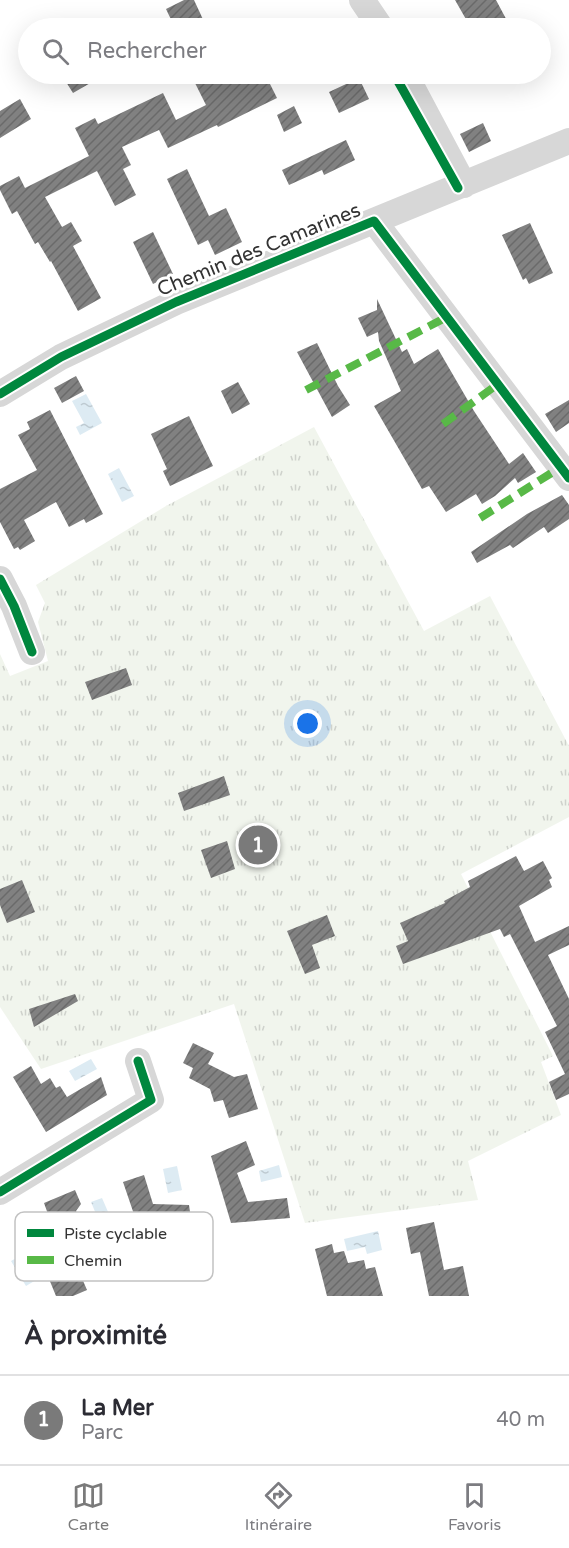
<!DOCTYPE html>
<html lang="fr">
<head>
<meta charset="utf-8">
<style>
	:root { --surface:#fff; --page:#f2f2f3; --text:#2b2b33; --muted:#7c7c81; --line:#e1e1e2; --accent:#7a7a7a }
	body { margin:0; font-family:"Varela Round",sans-serif; background:var(--page); color:var(--text) }
	.you { position:absolute; left:308px; top:724px; width:21px; height:21px; margin:-15px; border:4px solid #fff; border-radius:50%; background:#1a73e8; box-shadow:0 0 0 9px #1a73e833 }
	.badge { display:grid; place-items:center; width:39px; height:39px; border-radius:50%; background:var(--accent); color:#fff; font-size:20px; font-weight:700 }
	.pin { position:absolute; translate:-50% -50%; border:3px solid #fff; box-shadow:0 2px 6px #0006 }
	.list { margin:0; padding:0; list-style:none }
	h2 { display:flex; justify-content:space-between; align-items:center; height:78px; margin:0; padding:0 24px; font-size:26px }
	h2 small { font-size:20px; font-weight:400; color:var(--muted) }
	.list li { display:grid; grid-template-columns:39px 1fr auto; gap:18px; align-items:center; box-sizing:border-box; height:90px; padding:0 24px; border-top:2px solid var(--line) }
	.list b { display:block; font-size:22px; white-space:nowrap }
	.list p { margin:0; font-size:20px; white-space:nowrap; color:var(--muted) }
	.list em { font-size:20px; font-style:normal; color:var(--muted) }
	.icon { flex:none; width:33px; height:33px; fill:none; stroke:currentColor; stroke-width:2; stroke-linecap:round; stroke-linejoin:round }
	.map { position:relative; flex:none; width:569px; height:1296px; overflow:hidden }
	.search { position:absolute; background:var(--surface); box-shadow:0 6px 24px #0002; left:18px; right:18px; top:18px; height:66px; display:flex; align-items:center; gap:15px; box-sizing:border-box; padding:0 21px; border-radius:33px; color:var(--muted); font-size:22px }
	.sheet { height:168px; background:var(--surface) }
	nav { display:flex; justify-content:space-around; align-items:center; box-sizing:border-box; height:84px; border-top:2px solid var(--line); background:var(--surface); font-size:16px; color:var(--muted) }
	nav a { display:grid; justify-items:center; gap:3px }
	nav .on { color:var(--accent) }
	.map>svg:first-child { display:block }
	.park { fill:url(#park-tufts) }
	.water { fill:url(#water-ripples) }
	.building { fill:url(#building-hatch) }
	.lines { fill:none; stroke-linecap:round; stroke-linejoin:round }
	.minor { stroke:#d7d7d7; stroke-width:26 }
	.quiet { stroke:#58b947; stroke-width:8; stroke-dasharray:15 8; stroke-linecap:butt }
	.cycleway-casing { stroke:#fff; stroke-width:13 }
	.cycleway { stroke:#00873e; stroke-width:9 }
	.labels { text-anchor:middle; dominant-baseline:central; stroke-width:6; stroke-linejoin:round; paint-order:stroke }
	.street-label { font-size:20px; fill:#333; stroke:#fff }
	.key { fill:#fff; stroke:#c2c2c2; stroke-width:1.5 }
	.key-label { font-size:16px; fill:#333 }
</style>
</head>
<body>
<div class="map">
<svg width="569" height="1296" viewBox="0 0 569 1296">
	<defs>
		<pattern id="park-tufts" width="24" height="20" patternUnits="userSpaceOnUse" patternTransform="scale(1.5)"><rect width="24" height="20" fill="#f1f5ed"/><path d="M3 7l-1-3M5 7V3M7 7l1-3M15 17l-1-3M17 17v-4M19 17l1-3" fill="none" stroke="#cfd2cc"/></pattern>
		<pattern id="water-ripples" width="26" height="14" patternUnits="userSpaceOnUse" patternTransform="scale(1.5)"><rect width="26" height="14" fill="#ddebf3"/><path d="M2 4q2-2 4 0t4 0M15 11q2-2 4 0t4 0" fill="none" stroke="#becad1"/></pattern>
		<pattern id="building-hatch" width="6" height="6" patternUnits="userSpaceOnUse" patternTransform="scale(1.5)"><rect width="6" height="6" fill="#818181"/><path d="M-1 1l2-2M0 6l6-6M5 7l2-2" fill="none" stroke="#6a6a6a"/></pattern>
	</defs>
	<rect width="100%" height="100%" fill="#fff"/>
	<path class="park" d="M314,427L424,631L490,596L569,746V817L461,874L553,1056L541,1062L561,1115L468,1161L478,1200L305,1223L234,1004L41,1069L0,1007V654L10,676L48,661L38,622L45,603L36,585L166,506Z"/>
	<path class="water" d="M86,394L102,423L80,435L76,427L84,423L72,401Z
		M119,468L134,496L122,502L108,474Z
		M91,1059L97,1069L75,1081L69,1071Z
		M279,1165L282,1177L261,1182L259,1171Z
		M177,1166L182,1190L168,1193L163,1169Z
		M102,1198L112,1221L101,1226L91,1202Z
		M378,1231L382,1250L367,1254L365,1247L347,1251L344,1239Z
		M20,1256L36,1280L26,1286L11,1261Z"/>
	<path class="building" d="M184,0H194L207,28H175L166,9Z
		M455,0H496L511,28H471Z
		M61,74H106L73,93Z
		M204,74H265L277,98L218,127L217,125L168,148L159,130L122,147L131,165L123,169L136,195L115,206L97,171L45,197L62,227L71,222L82,241L73,246L101,298L78,311L51,261L50,262L38,242L35,244L17,211L12,214L0,190V186L19,176L25,188L89,156L75,128L95,118L98,124L163,93L176,120L206,105L193,79Z
		M359,78L369,99L339,113L329,92Z
		M20,99L31,119L0,138V111Z
		M294,106L302,123L284,132L277,115Z
		M483,123L491,141L469,152L460,134Z
		M346,140L355,160L324,175L322,170L289,185L282,170Z
		M187,169L209,216L226,208L242,242L215,255L208,240L198,245L167,179Z
		M530,223L553,273L529,284L526,278L523,280L502,235Z
		M153,232L173,274L153,284L133,242Z
		M377,299L402,352L407,349L414,364L438,349L474,411L509,464L523,453L536,472L518,483L515,478L495,496L482,504L476,494L446,512L429,486L422,489L374,406L401,391L379,341L378,332L367,337L358,318L377,310Z
		M317,343L338,386L350,405L332,417L297,352Z
		M76,376L84,391L62,403L54,388Z
		M238,382L250,404L232,414L221,391Z
		M569,400V423L556,432L545,414Z
		M50,410L103,514L86,523L84,519L69,527L56,502L24,520L35,541L20,550L18,547L14,549L0,522V489L37,470L18,435L30,429L27,422Z
		M189,416L213,466L170,486L163,471L167,469L151,434Z
		M562,495L569,505V519L548,533L544,527L513,548L510,545L477,563L471,552L527,514Z
		M126,668L132,685L92,700L85,682Z
		M224,776L230,795L184,811L178,793Z
		M227,841L235,869L211,878L201,850Z
		M516,856L524,871L543,861L552,878L549,880L552,887L519,906L535,942L569,926V945L548,955L569,999V1094L556,1100L549,1082L565,1074L545,1032L557,1026L510,934L504,937L500,929L403,964L396,946L408,941L400,923L445,903L444,901L470,887L468,881Z
		M22,880L35,912L7,923L0,905V889Z
		M327,915L335,936L312,945L320,968L305,974L287,931Z
		M75,994L78,1001L34,1027L29,1009Z
		M193,1043L214,1053L208,1064L234,1077L247,1074L258,1109L229,1118L223,1100L214,1102L210,1089L189,1078L193,1068L183,1063Z
		M31,1066L41,1084L50,1078L56,1088L60,1086L67,1097L101,1077L107,1095L46,1132L13,1077Z
		M246,1141L255,1165L237,1173L248,1202L287,1198L290,1218L231,1223L211,1156Z
		M144,1175L153,1204L189,1205L192,1225L139,1229L123,1182Z
		M75,1190L81,1204L76,1211L91,1245L98,1242L108,1264L81,1276L87,1290L73,1296H56L47,1274L65,1267L45,1218L49,1217L44,1203Z
		M434,1222L444,1270L463,1266L469,1296H429L420,1252L411,1254L406,1228Z
		M332,1244L334,1253L344,1251L348,1263L364,1260L366,1269L375,1267L383,1296H327L315,1249Z"/>
	<g class="lines">
		<path class="minor" d="M362,0L381,28
			M405,74L464,185
			M374,221L569,478
			M0,394L61,357L176,302L569,141
			M0,579L14,606L32,652
			M0,1192L151,1100L138,1061"/>
		<path class="quiet" d="M306,390L447,317
			M443,424L498,384
			M480,518L561,467"/>
		<defs>
			<path id="cycleway" d="M394,74L458,188
				M0,394L61,357L176,302L374,221L569,478
				M0,579L14,606L32,652
				M0,1192L151,1100L138,1061"/>
		</defs>
		<use href="#cycleway" class="cycleway-casing"/>
		<use href="#cycleway" class="cycleway"/>
	</g>
	<g class="labels">
		<g class="street-label">
			<text transform="translate(259 250) rotate(-22)">Chemin des Camarines</text>
		</g>
	</g>
	<rect x="15" y="1212" width="198" height="69" rx="9" class="key"/>
	<rect x="27" y="1229" width="27" height="8" fill="#00873e"/>
	<rect x="27" y="1256" width="27" height="8" fill="#58b947"/>
	<g class="key-label">
		<text x="64" y="1239">Piste cyclable</text>
		<text x="64" y="1266">Chemin</text>
	</g>
</svg>
<div class="you"></div>
<div class="pin badge" style="left:258px;top:845px">1</div>
<div class="search"><svg class="icon" aria-label="search" viewBox="0 0 24 24"><circle cx="10" cy="10" r="6"/><path d="M15 15l6 6"/></svg>Rechercher</div>
</div>
<section class="sheet">
<h2>À proximité<small></small></h2>
<ul class="list">
<li><span class="badge">1</span><div><b>La Mer</b><p>Parc</p></div><em>40 m</em></li>
</ul>
</section>
<nav>
<a class="on"><svg class="icon" aria-label="map" viewBox="0 0 24 24"><path d="M3 6l6-2 6 2 6-2v14l-6 2-6-2-6 2zM9 4v14M15 6v14"/></svg>Carte</a>
<a><svg class="icon" aria-label="directions" viewBox="0 0 24 24"><path d="M12 3l9 9-9 9-9-9zM9 14v-3h6M13 9l2 2-2 2"/></svg>Itinéraire</a>
<a><svg class="icon" aria-label="saved" viewBox="0 0 24 24"><path d="M7 4h10v16l-5-4-5 4z"/></svg>Favoris</a>
</nav>
</body>
</html>
